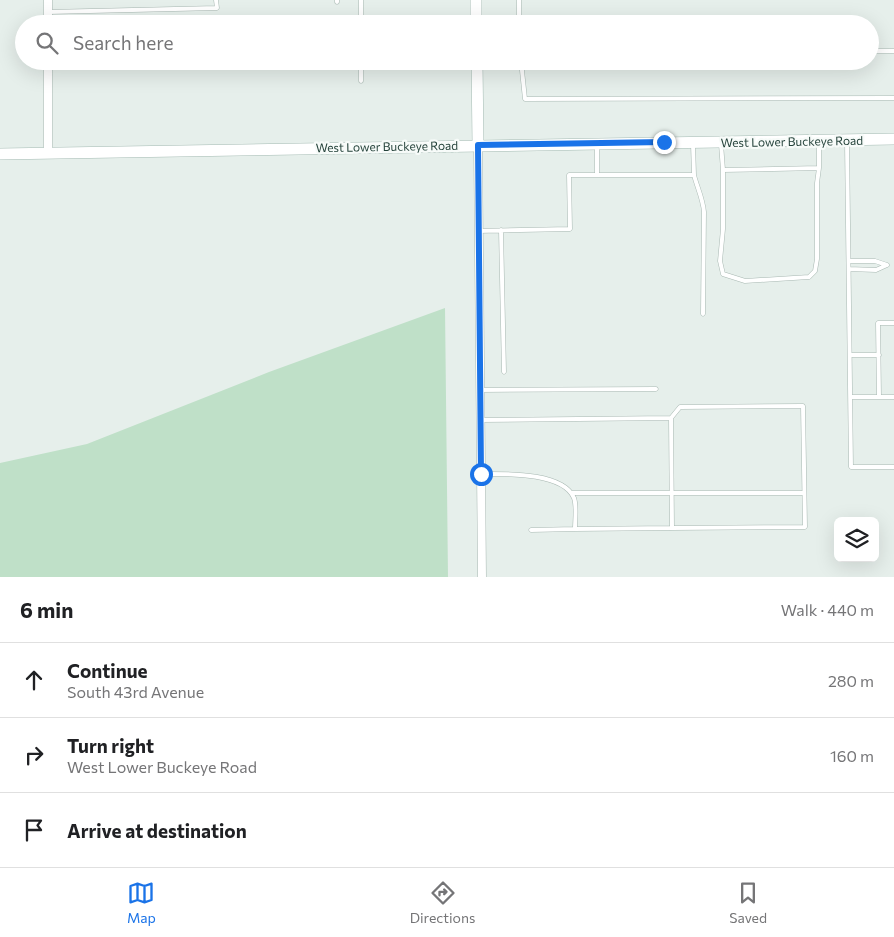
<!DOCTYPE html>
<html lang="en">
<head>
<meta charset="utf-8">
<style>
	:root { --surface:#fff; --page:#f2f2f2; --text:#202124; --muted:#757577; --line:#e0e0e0; --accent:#1a73e8 }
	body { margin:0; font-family:Commissioner,sans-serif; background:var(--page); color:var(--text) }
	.controls { position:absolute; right:15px; bottom:15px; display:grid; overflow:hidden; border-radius:8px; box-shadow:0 5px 20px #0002 }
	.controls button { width:45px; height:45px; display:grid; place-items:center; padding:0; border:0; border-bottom:1px solid var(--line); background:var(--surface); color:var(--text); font:25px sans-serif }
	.stop { position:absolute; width:15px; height:15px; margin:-11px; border:4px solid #1a73e8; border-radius:50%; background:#fff }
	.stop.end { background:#1a73e8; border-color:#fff; box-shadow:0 1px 5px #0008 }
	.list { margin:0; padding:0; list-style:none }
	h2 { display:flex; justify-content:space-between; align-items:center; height:65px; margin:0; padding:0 20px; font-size:21px }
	h2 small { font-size:16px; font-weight:400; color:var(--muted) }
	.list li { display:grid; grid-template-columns:32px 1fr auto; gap:15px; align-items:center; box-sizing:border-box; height:75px; padding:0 20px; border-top:1px solid var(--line) }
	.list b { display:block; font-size:19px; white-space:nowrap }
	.list p { margin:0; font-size:16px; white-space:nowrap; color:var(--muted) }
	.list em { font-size:16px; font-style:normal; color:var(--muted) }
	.icon { flex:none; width:28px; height:28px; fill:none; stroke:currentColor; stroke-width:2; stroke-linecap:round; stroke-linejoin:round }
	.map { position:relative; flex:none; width:894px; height:577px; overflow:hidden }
	.search { position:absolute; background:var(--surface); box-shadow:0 5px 20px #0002; left:15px; right:15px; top:15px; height:55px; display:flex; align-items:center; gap:12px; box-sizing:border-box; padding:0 18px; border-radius:28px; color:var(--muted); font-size:19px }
	.sheet { height:290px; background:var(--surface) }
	nav { display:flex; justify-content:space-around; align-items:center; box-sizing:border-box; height:70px; border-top:1px solid var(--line); background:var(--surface); font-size:14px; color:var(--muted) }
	nav a { display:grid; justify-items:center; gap:2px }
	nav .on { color:var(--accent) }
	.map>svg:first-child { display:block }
	.green { fill:#bfe0c8 }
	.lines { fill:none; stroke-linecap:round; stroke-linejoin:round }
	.lane-casing { stroke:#a8b8b2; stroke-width:5 }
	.street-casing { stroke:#a8b8b2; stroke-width:9 }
	.secondary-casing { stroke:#a4bbb3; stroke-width:12 }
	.lane { stroke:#fff; stroke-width:4 }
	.street { stroke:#fff; stroke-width:8 }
	.secondary { stroke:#fff; stroke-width:11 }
	.route { stroke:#1a73e8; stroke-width:6 }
	.labels { text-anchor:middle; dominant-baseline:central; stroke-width:4.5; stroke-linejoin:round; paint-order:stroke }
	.street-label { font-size:12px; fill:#24423a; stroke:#f7fbf9 }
</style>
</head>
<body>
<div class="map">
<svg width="894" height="577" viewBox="0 0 894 577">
	<rect width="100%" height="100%" fill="#e6efeb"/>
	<path class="green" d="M445,308L448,577H0V463L87,444L269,372Z"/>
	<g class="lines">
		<defs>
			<path id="lane" d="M337,0V2
				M519,0V24
				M48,12L217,8L216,0
				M361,24V0
				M870,51H894
				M521,61L525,99L894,98
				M361,81V61
				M847,142L851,467H894
				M721,144L723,170L819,168V142
				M597,145V175H694L693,144
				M723,170V229L720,261L723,274L745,281L809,277L815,271L817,259V183L819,168
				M694,175C697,187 703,199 704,212L703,314
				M501,230L504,372
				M478,231L570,229L569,175H597
				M849,261H875L887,265
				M849,269L876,270L887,265
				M850,355H879
				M480,390L656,389
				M851,397H894
				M879,397L878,323H894
				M671,418L680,407L803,406L805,527L672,528
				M481,420L671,418L672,528L575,529C575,520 577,506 574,498C563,472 505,474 482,474
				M571,493H804
				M531,530L575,529"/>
			<path id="street" d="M48,24V0
				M478,145L482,577
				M48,153V61"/>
			<path id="secondary" d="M476,0V24
				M477,61L478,145
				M0,154L894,139"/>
		</defs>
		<use href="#lane" class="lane-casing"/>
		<use href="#street" class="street-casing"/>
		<use href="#secondary" class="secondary-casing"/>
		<use href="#lane" class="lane"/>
		<use href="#street" class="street"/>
		<use href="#secondary" class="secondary"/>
	</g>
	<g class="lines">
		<path class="route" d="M481,474L478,145L664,142"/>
	</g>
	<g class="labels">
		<g class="street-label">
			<text transform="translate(792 141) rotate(-1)">West Lower Buckeye Road</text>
			<text transform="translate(387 146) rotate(-1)">West Lower Buckeye Road</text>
		</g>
	</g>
</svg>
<div class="controls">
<button><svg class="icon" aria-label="layers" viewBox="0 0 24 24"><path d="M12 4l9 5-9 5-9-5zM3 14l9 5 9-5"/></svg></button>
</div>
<div class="stop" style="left:481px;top:474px"></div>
<div class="stop end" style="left:664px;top:142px"></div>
<div class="search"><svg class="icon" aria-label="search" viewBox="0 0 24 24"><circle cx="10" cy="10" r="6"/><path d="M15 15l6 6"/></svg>Search here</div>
</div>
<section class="sheet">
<h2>6 min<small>Walk · 440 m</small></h2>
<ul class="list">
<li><svg class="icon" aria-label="ahead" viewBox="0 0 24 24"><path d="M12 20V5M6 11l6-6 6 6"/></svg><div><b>Continue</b><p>South 43rd Avenue</p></div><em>280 m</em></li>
<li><svg class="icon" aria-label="right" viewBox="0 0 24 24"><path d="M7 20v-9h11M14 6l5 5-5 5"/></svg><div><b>Turn right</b><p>West Lower Buckeye Road</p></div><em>160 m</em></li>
<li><svg class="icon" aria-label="arrive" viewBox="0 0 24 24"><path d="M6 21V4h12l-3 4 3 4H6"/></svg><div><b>Arrive at destination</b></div></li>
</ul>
</section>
<nav>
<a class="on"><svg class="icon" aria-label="map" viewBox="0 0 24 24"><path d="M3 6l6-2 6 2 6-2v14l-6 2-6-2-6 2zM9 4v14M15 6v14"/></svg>Map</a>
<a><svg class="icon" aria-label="directions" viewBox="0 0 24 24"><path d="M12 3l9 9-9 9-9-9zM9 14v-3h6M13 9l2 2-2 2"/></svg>Directions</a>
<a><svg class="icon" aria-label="saved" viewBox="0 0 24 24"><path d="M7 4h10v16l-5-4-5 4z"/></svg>Saved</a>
</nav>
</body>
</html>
